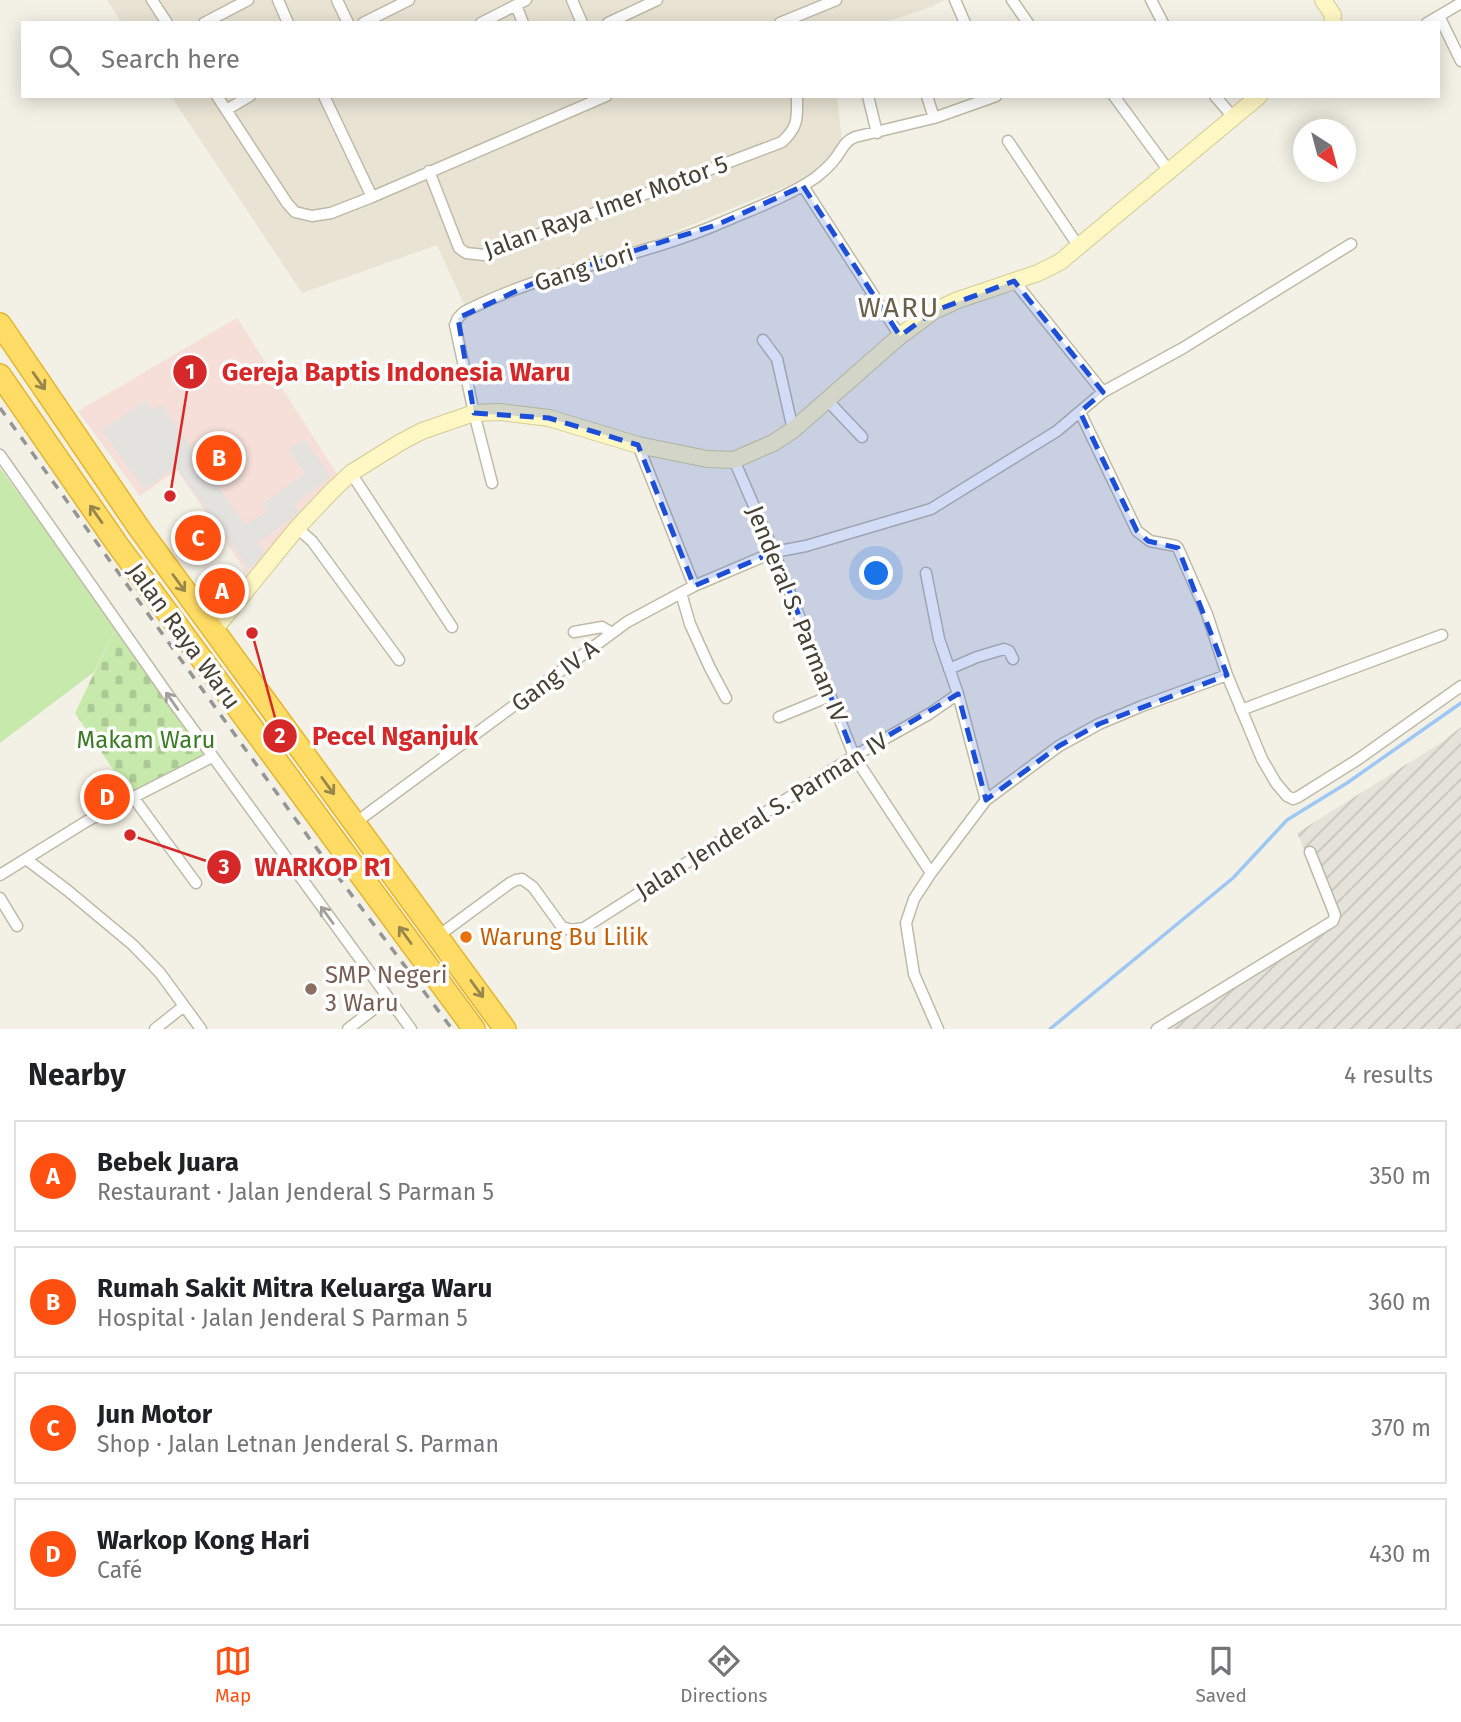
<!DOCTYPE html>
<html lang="en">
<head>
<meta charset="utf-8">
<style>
	:root { --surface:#fff; --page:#f2f2f2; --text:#202124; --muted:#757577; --line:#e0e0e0; --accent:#ff4f11 }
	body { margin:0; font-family:"Fira Sans",sans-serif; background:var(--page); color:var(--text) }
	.compass { position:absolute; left:1293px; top:119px; width:63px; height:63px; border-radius:50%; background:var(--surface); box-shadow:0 4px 18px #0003; rotate:144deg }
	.you { position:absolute; left:877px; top:574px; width:24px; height:24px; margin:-18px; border:5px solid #fff; border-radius:50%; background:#1a73e8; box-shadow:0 0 0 10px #1a73e833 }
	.badge { display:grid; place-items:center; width:46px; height:46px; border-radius:50%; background:var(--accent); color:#fff; font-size:23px; font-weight:700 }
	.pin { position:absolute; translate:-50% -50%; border:4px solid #fff; box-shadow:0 2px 7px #0006 }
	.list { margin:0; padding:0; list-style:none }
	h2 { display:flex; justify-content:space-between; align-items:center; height:91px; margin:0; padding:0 28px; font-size:30px }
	h2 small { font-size:23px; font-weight:400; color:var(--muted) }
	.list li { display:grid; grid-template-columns:46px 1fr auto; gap:21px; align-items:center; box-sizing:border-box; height:112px; margin:0 14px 14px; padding:0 14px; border:2px solid var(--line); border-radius:0px }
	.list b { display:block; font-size:26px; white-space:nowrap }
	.list p { margin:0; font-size:23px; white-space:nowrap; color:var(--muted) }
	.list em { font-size:23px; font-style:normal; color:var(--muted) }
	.icon { flex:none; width:38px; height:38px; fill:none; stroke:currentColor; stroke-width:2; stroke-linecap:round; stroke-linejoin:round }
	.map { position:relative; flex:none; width:1461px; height:1029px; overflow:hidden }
	.search { position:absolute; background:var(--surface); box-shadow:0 4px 18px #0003; left:21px; right:21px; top:21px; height:77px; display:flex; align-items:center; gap:18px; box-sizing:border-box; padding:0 24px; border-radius:0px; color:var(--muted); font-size:26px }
	.sheet { height:595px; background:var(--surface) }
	nav { display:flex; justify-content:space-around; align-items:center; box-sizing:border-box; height:98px; border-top:2px solid var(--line); background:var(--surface); font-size:19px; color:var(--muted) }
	nav a { display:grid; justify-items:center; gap:4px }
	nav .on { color:var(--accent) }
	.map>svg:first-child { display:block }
	.residential { fill:#e8e3d3 }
	.industrial { fill:url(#industrial-furrows) }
	.medical { fill:#f5dfd8 }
	.green { fill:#c7eaac }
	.cemetery { fill:url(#cemetery-stones) }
	.parking { fill:#e4e2de }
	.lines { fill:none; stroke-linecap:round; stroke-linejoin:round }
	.stream { stroke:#9ec7f3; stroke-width:3.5 }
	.street-casing { stroke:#bfbaa7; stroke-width:13 }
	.secondary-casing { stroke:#d6cb93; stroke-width:18 }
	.highway-casing { stroke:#e4b52f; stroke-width:24 }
	.street { stroke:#fff; stroke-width:10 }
	.secondary { stroke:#fff7c4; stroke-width:16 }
	.highway { stroke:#ffdc65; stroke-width:21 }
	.rail { stroke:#959595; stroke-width:3.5; stroke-dasharray:9 9; stroke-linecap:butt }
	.oneway { stroke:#99874a }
	.oneway2 { stroke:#a2a09a }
	.marked { fill:#1d4ed8; fill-opacity:0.2; stroke:#1d4ed8; stroke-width:5; stroke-dasharray:14 9; stroke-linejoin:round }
	.food-dot { fill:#e8710a; stroke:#fff; stroke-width:2.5 }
	.education-dot { fill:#8d6e63; stroke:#fff; stroke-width:2.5 }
	.labels { text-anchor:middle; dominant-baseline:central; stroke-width:7; stroke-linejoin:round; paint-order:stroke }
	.street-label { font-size:24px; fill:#464134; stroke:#fff }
	.park-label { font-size:24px; fill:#3c7a25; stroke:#fff }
	.food-label { font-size:24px; fill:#c56008; stroke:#fff; text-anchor:start }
	.education-label { font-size:24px; fill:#785e54; stroke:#fff; text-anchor:start }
	.quarter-label { font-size:28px; letter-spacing:2px; fill:#69614b; stroke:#fff }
	.leader { fill:none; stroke:#d62828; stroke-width:2.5 }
	.callout-dot { fill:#d62828; stroke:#fff; stroke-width:2.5 }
	.mark-label { font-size:21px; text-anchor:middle; font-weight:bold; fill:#fff }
	.callout-label { font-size:26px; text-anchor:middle; font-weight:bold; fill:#d62828; stroke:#fff; stroke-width:7; stroke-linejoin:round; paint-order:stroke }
</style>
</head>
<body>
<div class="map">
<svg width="1461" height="1029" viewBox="0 0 1461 1029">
	<defs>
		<pattern id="industrial-furrows" width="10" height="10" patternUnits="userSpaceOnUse" patternTransform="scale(1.75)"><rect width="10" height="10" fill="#e5e2da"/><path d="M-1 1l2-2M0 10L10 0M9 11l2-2" fill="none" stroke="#c6c3bc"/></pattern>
		<pattern id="cemetery-stones" width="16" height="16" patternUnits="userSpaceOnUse" patternTransform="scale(1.75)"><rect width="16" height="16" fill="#c7eaac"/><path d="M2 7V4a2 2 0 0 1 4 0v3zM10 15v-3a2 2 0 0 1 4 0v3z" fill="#acca95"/></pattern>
	</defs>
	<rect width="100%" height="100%" fill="#f3f1e5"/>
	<path class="residential" d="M107,0H944L931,7L883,23H122Z
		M171,96H837L842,139L833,159L809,177L640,246L467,311L437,245L302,293Z"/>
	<path class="industrial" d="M1461,727V1029H1166L1336,924L1297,833L1442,742Z"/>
	<path class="medical" d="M237,318L337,474L248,575L177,470L140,496L78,411Z"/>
	<path class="green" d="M0,468L116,627L94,672L0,743Z"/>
	<path class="cemetery" d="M116,627L211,756L131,796L75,713Z"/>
	<path class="parking" d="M145,401L154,411L161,404L245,525L268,511L263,504L305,473L289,450L304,439L331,476L294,505L299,513L257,543L266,554L249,569L176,467L144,489L102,430Z"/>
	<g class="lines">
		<path class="stream" d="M1050,1029L1233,878L1287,820L1347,783L1461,703"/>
		<defs>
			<path id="street" d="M152,0L167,23
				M278,0L288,23
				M337,0L348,23
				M572,0L582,23
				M955,0L965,23
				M1012,0L1028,23
				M1151,0L1163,23
				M516,5L523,23
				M1439,16L1461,61
				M204,23L248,0
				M363,23L409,0
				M481,23L526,0
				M608,23L657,0
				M780,23L836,0
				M1427,23L1461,3
				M217,96L287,203L295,212L312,216L331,213L372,197L606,96
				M324,96L372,197
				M868,96L877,133
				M927,96L934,118
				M1114,96L1169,171
				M1215,96L1233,117
				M226,110L250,96
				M1008,141L1079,247
				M429,171L459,248L466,253L484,255L782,142C799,126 797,118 797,96
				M803,186L900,336
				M1014,281L1103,392
				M763,340L777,359L793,430
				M827,400L862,437
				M1080,412L1137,531L1150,541L1176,546L1178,548L1207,614L1227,675L1262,759L1276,783L1287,796L1293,799L1298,797L1357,760L1461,686
				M638,445L694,586
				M0,455L171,699L411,1029
				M734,460L774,552L854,756L931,873
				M351,473L452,627
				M492,483L474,413L455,325L458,318L464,312C546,269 639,259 723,222C751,210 791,195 815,178C821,173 829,167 834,160C842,151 843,142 855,137L934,118L996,96
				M297,528L312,541L399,660
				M681,593L690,624L710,668L726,698
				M574,632L602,627L612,633
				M949,669L977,657L1004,649L1009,651L1013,659
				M958,694L986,800
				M1241,710L1442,635
				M779,717L830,696
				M133,797L196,883
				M355,823L627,622L694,586L774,552L806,546L931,509L1057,431L1103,392L1183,348L1351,244
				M26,859L67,890L133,945L160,973L201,1029
				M0,875L87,821L212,757
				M0,898L17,926
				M438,936L510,883L516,880L522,879L533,887L562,927L571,930L584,928L854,756L929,714L958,694L939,639L926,573
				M155,1029L184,1006
				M348,1029L388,998
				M938,1029L914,974L906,923L914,899L931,873L986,800L1059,746L1099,724L1142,706L1227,675
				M1157,1029L1333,921L1335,915L1310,852"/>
			<path id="secondary" d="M1323,0L1333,15L1332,23
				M214,630L297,528L332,491L351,473L401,442L422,431L474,413L500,412L549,418L638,445L707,459L734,460L773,443L793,430L900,336L934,311L958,300L1038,273L1060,262L1259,96"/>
			<path id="highway" d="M0,324L139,528L505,1029
				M0,375L117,544L474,1029"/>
		</defs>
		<use href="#street" class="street-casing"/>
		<use href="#secondary" class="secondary-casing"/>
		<use href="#highway" class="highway-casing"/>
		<use href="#street" class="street"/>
		<use href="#secondary" class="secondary"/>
		<use href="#highway" class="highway"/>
		<path class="rail" d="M0,408L312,842L452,1029"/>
	</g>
	<defs><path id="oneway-shaft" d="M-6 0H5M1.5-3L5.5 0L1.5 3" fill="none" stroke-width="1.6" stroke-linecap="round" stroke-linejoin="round" transform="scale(1.75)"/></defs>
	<g class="oneway">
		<use href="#oneway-shaft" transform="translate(39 381) rotate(55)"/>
		<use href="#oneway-shaft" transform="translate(96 514) rotate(-125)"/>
		<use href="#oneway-shaft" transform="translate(179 583) rotate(54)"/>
		<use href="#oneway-shaft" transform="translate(328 786) rotate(54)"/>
		<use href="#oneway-shaft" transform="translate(405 935) rotate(-126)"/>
		<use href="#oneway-shaft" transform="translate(477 989) rotate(54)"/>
	</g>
	<g class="oneway2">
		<use href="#oneway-shaft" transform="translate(172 701) rotate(-125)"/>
		<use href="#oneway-shaft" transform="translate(327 915) rotate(-126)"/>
	</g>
	<path class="marked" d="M803,186L900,336L934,311L1014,281L1103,392L1080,412L1137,531L1148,541L1178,548L1227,675L1099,724L1059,746L986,800L958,694L854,756L774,552L694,586L638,445L549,418L474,413L458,318L538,281L719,224Z"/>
	<circle class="food-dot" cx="466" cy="937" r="7"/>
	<circle class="education-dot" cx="311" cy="989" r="7"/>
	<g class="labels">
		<g class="street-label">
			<text transform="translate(606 207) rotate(-20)">Jalan Raya Imer Motor 5</text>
			<text transform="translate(584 268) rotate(-18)">Gang Lori</text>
			<text transform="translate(797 614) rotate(68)">Jenderal S. Parman IV</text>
			<text transform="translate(184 636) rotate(54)">Jalan Raya Waru</text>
			<text transform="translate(555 676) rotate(-37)">Gang IV A</text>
			<text transform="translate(762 816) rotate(-32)">Jalan Jenderal S. Parman IV</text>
		</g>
		<g class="park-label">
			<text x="146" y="740">Makam Waru</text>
		</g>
		<g class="food-label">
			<text x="480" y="937">Warung Bu Lilik</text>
		</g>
		<g class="education-label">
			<text x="325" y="975">SMP Negeri<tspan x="325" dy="28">3 Waru</tspan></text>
		</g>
		<g class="quarter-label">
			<text x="899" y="307">WARU</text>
		</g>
	</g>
	<path class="leader" d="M170 496L190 372M252 633L280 736M130 835L224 867"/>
	<g class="callout-dot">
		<circle cx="170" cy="496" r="7"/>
		<circle cx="252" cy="633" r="7"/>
		<circle cx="130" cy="835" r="7"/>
		<circle cx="190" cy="372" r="18"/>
		<circle cx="280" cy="736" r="18"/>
		<circle cx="224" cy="867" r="18"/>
	</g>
	<g class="mark-label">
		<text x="190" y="379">1</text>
		<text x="280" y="743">2</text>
		<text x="224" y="874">3</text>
	</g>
	<g class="callout-label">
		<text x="396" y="381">Gereja Baptis Indonesia Waru</text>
		<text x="395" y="745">Pecel Nganjuk</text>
		<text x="323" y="876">WARKOP R1</text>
	</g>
</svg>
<svg class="compass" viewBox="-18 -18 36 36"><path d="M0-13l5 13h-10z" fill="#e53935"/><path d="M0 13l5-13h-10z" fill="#757577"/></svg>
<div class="you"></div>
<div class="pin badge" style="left:222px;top:591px">A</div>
<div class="pin badge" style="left:219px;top:458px">B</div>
<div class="pin badge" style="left:198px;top:538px">C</div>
<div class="pin badge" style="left:107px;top:797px">D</div>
<div class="search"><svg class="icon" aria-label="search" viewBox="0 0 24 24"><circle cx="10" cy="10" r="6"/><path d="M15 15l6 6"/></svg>Search here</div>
</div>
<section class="sheet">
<h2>Nearby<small>4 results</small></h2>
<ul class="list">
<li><span class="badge">A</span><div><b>Bebek Juara</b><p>Restaurant · Jalan Jenderal S Parman 5</p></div><em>350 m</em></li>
<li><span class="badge">B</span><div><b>Rumah Sakit Mitra Keluarga Waru</b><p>Hospital · Jalan Jenderal S Parman 5</p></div><em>360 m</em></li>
<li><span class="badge">C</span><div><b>Jun Motor</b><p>Shop · Jalan Letnan Jenderal S. Parman</p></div><em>370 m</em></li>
<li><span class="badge">D</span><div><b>Warkop Kong Hari</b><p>Café</p></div><em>430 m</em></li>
</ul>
</section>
<nav>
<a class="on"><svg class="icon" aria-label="map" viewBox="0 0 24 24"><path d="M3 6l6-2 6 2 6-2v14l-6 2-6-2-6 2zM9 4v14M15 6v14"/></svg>Map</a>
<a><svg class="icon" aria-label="directions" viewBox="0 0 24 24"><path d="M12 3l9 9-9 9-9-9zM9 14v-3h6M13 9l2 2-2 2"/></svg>Directions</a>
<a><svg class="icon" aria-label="saved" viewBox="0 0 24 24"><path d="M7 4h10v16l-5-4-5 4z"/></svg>Saved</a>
</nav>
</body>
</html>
